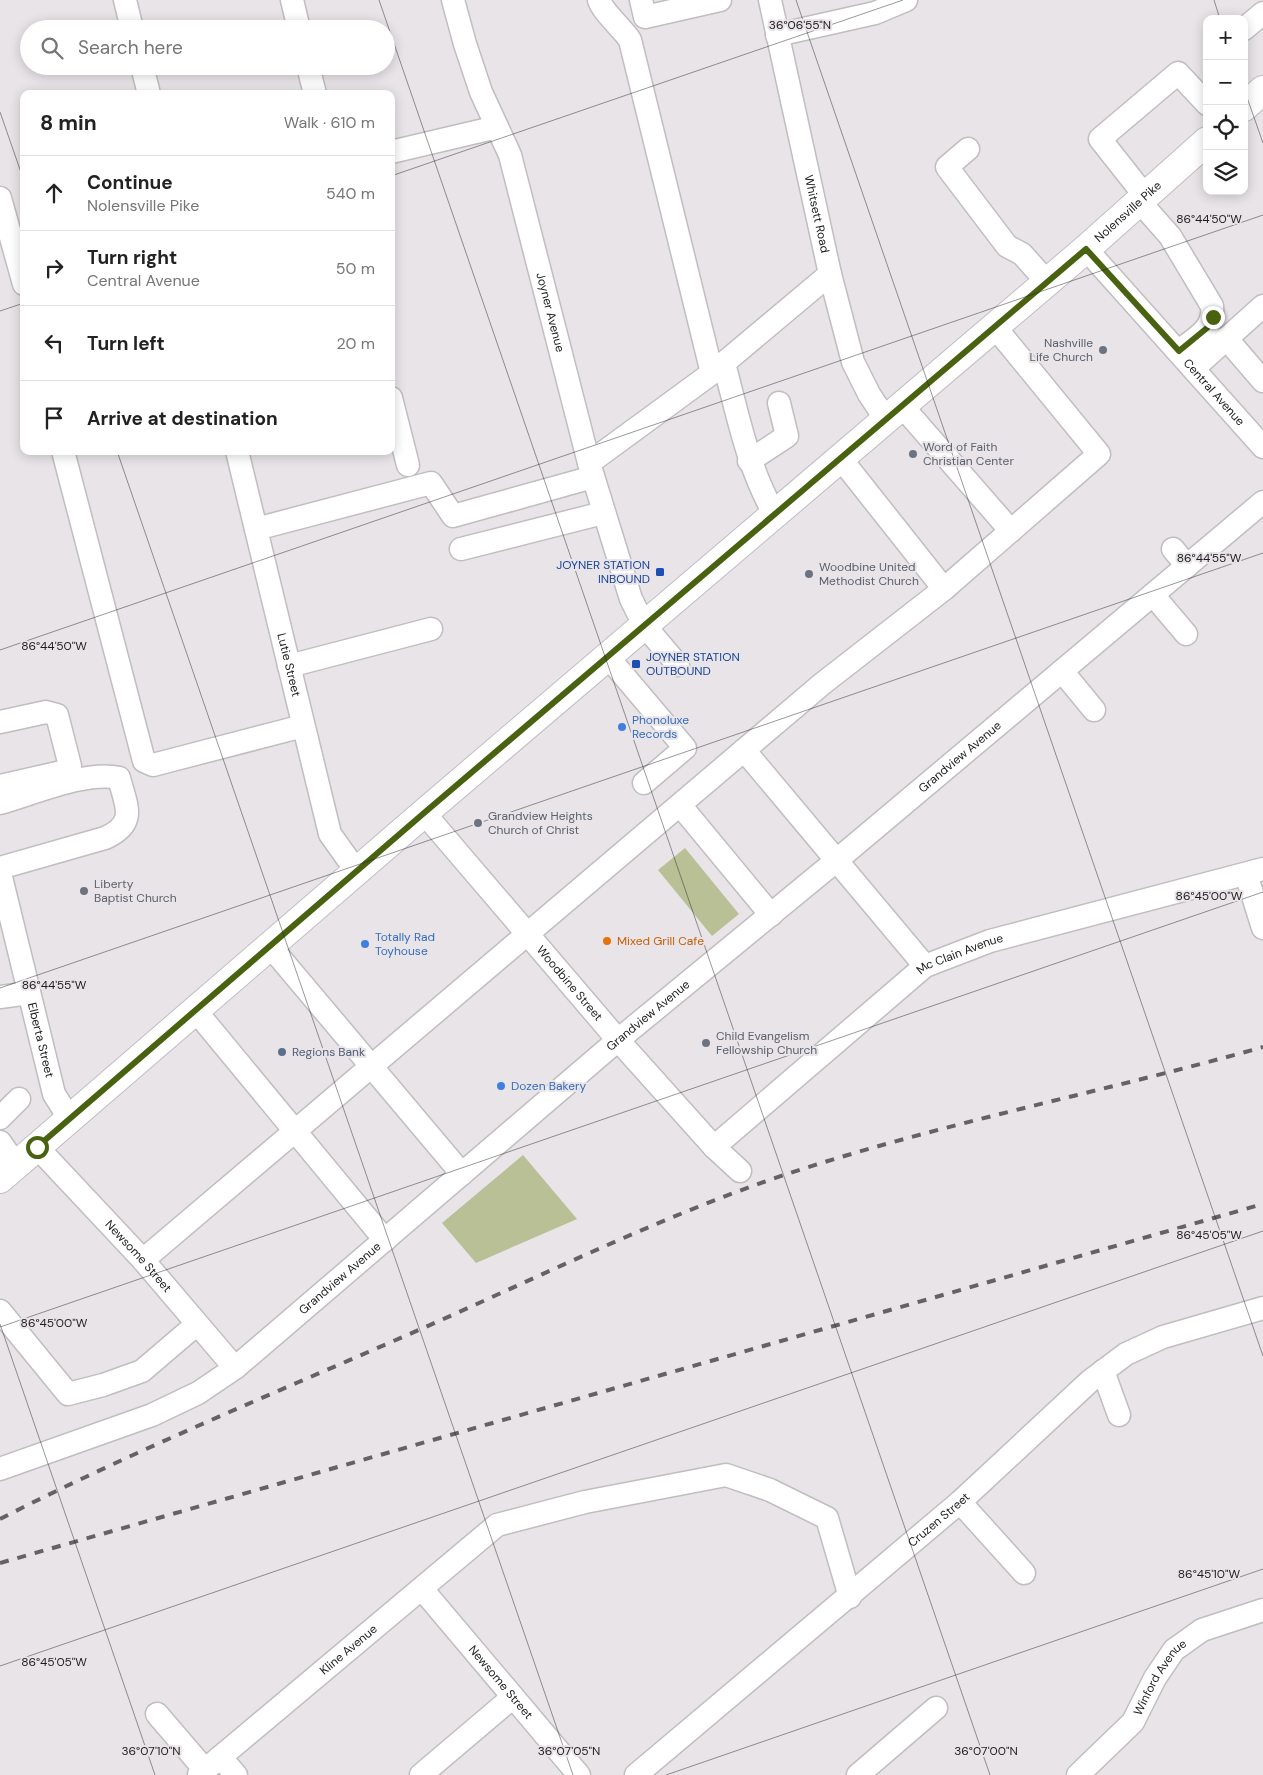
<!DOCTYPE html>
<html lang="en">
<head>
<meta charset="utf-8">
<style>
	:root { --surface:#fff; --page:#f6f6f6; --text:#222; --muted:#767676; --line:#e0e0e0 }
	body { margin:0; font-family:"DM Sans",sans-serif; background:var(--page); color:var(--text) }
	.controls { position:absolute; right:15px; top:15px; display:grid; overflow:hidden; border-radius:10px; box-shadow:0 2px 12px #0003 }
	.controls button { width:45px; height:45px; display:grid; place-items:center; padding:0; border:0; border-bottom:1px solid var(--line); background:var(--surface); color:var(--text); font:25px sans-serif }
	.stop { position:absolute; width:15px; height:15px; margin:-11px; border:4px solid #486210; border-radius:50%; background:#fff }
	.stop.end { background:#486210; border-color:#fff; box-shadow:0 1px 5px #0008 }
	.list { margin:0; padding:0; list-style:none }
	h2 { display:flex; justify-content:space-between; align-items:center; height:65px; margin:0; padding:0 20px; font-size:21px }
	h2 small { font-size:16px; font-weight:400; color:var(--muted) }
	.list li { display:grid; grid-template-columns:32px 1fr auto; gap:15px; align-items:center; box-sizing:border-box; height:75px; padding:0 20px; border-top:1px solid var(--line) }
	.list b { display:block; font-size:19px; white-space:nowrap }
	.list p { margin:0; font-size:16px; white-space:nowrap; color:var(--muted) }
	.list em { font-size:16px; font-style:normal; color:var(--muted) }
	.icon { flex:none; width:28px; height:28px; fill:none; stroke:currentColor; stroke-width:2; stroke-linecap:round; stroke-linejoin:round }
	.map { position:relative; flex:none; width:1263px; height:1775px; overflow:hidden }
	.search { position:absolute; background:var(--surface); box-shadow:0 2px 12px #0003; left:20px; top:20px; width:375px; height:55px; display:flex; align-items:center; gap:12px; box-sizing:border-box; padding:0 18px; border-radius:28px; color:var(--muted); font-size:19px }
	.panel { position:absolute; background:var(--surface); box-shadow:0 2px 12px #0003; left:20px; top:90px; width:375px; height:365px; border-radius:10px }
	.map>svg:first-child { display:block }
	.green { fill:#bac096 }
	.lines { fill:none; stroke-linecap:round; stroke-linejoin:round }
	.minor-casing { stroke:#c1bdc1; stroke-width:25 }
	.major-casing { stroke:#c1bdc1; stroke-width:30 }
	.minor { stroke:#fff; stroke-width:22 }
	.major { stroke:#fff; stroke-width:28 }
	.rail { stroke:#646264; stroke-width:4; stroke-dasharray:9 9; stroke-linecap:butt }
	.route { stroke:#486210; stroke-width:6 }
	.ticks { fill:none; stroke:#1e1c1e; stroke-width:1; stroke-opacity:0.45 }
	.worship-dot { fill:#6b7280; stroke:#e8e4e8; stroke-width:2 }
	.transit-dot { fill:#1a4fb4; stroke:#e8e4e8; stroke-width:2 }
	.shop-dot { fill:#3f7fe0; stroke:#e8e4e8; stroke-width:2 }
	.food-dot { fill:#e8710a; stroke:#e8e4e8; stroke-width:2 }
	.service-dot { fill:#5c6f8a; stroke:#e8e4e8; stroke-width:2 }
	.labels { text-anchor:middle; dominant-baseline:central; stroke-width:4; stroke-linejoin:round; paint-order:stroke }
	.street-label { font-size:12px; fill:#1e1c1e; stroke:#e8e4e8 }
	.worship-label { font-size:12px; fill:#5b616d; stroke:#e8e4e8; text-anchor:start }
	.transit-label { font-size:12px; fill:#164399; stroke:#e8e4e8; text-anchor:end }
	.shop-label { font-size:12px; fill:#366cbe; stroke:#e8e4e8; text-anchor:start }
	.food-label { font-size:12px; fill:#c56008; stroke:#e8e4e8; text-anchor:start }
	.service-label { font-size:12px; fill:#4e5e75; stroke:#e8e4e8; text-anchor:start }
	.ticks-label { font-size:12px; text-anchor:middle; fill:#1e1c1e; stroke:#e8e4e8; stroke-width:4; stroke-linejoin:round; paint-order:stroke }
</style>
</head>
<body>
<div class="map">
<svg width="1263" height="1775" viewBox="0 0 1263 1775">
	<rect width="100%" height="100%" fill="#e8e4e8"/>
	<path class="green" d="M685,848L739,914L712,936L658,870Z
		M523,1155L577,1219L476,1263L442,1223Z"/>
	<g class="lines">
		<defs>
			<g id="minor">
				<path d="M125,0L132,29"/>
				<path d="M292,0L299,29"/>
				<path id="s1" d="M453,0L465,44L481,92L510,155L589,463L631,599L644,625L678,665"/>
				<path d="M599,0C602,11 622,28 630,40L712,373"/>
				<path d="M641,0L645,17L720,0"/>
				<path id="s2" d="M770,0L830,274L853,362L869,394L886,420"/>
				<path d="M1244,29L1263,13"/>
				<path d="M777,35L875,13L906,0"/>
				<path d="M142,66L149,94"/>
				<path d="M308,66L315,94"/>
				<path d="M968,149L947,167L1007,246L1022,254L1047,282"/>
				<path d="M391,152L497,127"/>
				<path d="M1145,196L1100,139L1178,73L1207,104"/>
				<path d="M0,198L24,284"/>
				<path d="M1139,201L1170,236L1212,306C1215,329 1195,338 1179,351"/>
				<path id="s3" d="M1086,249L1263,447"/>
				<path d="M1226,338L1263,381"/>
				<path d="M1194,368L1263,306"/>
				<path d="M726,371C739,421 749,470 775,515"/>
				<path d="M391,398L408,465"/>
				<path d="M902,406L1011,531"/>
				<path d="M63,451L144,761L153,765L303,726"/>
				<path id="s4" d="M237,451L330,834L357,872"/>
				<path d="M841,459L944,589"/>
				<path d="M749,461L787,436L779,403"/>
				<path d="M589,463L712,373L830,274"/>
				<path d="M256,529L431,483L453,516L593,477"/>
				<path d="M461,549L603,513"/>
				<path d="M1173,549L1187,566"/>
				<path d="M1153,595L1186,634"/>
				<path d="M608,657L685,748L644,783"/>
				<path d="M289,666L431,629"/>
				<path d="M1062,671L1094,710"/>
				<path d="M0,722L46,712L57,715L70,766L66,771L0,786"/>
				<path d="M744,750L925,966"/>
				<path d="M0,803C33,794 87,770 119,778C126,806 138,823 105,838L0,868"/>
				<path d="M680,805L771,915"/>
				<path id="s5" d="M424,813L618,1040L714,1147L740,1171"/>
				<path id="s6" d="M0,873L54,1094L69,1118"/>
				<path d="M1246,874L1263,928"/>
				<path d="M270,946L462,1174"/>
				<path d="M0,997L29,993"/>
				<path d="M195,1010L385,1240"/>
				<path d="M0,1118L19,1099"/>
				<path d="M0,1142L16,1165"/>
				<path id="s7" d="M37,1147L143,1260L235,1368"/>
				<path id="s8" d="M714,1147L925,966L990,941L1263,869"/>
				<path d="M143,1260L822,684L944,589L1099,454L995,327"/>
				<path d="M0,1311L68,1394L103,1385L142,1371L197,1324"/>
				<path d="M1103,1371L1119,1415"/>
				<path id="s9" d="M0,1469L152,1415L198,1393L235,1368L618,1040L837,860L1263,502"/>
				<path d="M960,1502L1024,1573"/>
				<path id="s10" d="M422,1589L579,1775"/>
				<path d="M157,1714L205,1770"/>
				<path d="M220,1757L236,1775"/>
				<path id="s11" d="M199,1775L497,1525L585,1502L726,1475L770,1490L827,1518L850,1597"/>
				<path d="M421,1775L513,1697"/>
				<path id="s12" d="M636,1775L960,1502L1090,1381L1126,1354L1163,1337L1263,1308"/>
				<path d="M858,1775L936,1708"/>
				<path id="s13" d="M1078,1775L1133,1722L1155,1678L1174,1650L1202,1630L1263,1610"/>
			</g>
			<g id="major">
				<path d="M1244,107L1263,90"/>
				<path id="s14" d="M0,1179L424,813L1086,249L1207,141"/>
			</g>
		</defs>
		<use href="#minor" class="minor-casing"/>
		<use href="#major" class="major-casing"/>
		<use href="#minor" class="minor"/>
		<use href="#major" class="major"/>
		<path class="rail" d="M0,1519C137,1449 280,1391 421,1329C541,1276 660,1217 784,1175C941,1123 1104,1092 1263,1047
			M0,1563L1263,1204"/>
	</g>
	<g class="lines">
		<path class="route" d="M37,1147L424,813L1086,249L1179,351L1207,328L1213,317"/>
	</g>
	<path class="ticks" d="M379,0L990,1775M796,0L1263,1356M1214,0L1220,19M1244,89L1263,143M0,112L24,181M391,176L903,0M0,311L24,303M117,451L573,1775M0,650L1263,215M0,988L1263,553M0,1324L155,1775M0,1327L1263,892M0,1666L1263,1231M666,1775L1263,1569"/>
	<g class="worship-dot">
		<circle cx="1103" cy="350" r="5"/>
		<circle cx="913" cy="454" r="5"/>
		<circle cx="809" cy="574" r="5"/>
		<circle cx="478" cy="823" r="5"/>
		<circle cx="84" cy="891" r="5"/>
		<circle cx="706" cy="1043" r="5"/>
	</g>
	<g class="transit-dot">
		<rect x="655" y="567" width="10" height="10" rx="2.5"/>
		<rect x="631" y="659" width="10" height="10" rx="2.5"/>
	</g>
	<g class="shop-dot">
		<circle cx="622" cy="727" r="5"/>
		<circle cx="365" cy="944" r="5"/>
		<circle cx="501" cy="1086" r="5"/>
	</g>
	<circle class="food-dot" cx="607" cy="941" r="5"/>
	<circle class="service-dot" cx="282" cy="1052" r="5"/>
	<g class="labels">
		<g class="street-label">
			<text stroke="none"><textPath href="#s14" startOffset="1486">Nolensville Pike</textPath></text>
			<text stroke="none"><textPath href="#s2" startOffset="219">Whitsett Road</textPath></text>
			<text stroke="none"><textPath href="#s1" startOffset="328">Joyner Avenue</textPath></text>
			<text stroke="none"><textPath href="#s3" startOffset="192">Central Avenue</textPath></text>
			<text stroke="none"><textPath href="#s4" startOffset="220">Lutie Street</textPath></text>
			<text stroke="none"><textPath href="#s9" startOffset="1205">Grandview Avenue</textPath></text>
			<text stroke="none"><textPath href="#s8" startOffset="315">Mc Clain Avenue</textPath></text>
			<text stroke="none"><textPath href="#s5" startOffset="224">Woodbine Street</textPath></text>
			<text stroke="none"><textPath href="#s9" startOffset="800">Grandview Avenue</textPath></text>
			<text stroke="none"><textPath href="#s6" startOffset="172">Elberta Street</textPath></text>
			<text stroke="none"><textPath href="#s7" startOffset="149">Newsome Street</textPath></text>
			<text stroke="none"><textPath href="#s9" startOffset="395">Grandview Avenue</textPath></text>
			<text stroke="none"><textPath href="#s12" startOffset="396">Cruzen Street</textPath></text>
			<text stroke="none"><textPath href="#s11" startOffset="195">Kline Avenue</textPath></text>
			<text stroke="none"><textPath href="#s13" startOffset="129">Winford Avenue</textPath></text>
			<text stroke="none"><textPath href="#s10" startOffset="122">Newsome Street</textPath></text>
		</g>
		<g class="worship-label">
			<text x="1093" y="343" text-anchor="end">Nashville<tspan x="1093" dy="14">Life Church</tspan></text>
			<text x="923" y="447">Word of Faith<tspan x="923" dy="14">Christian Center</tspan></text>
			<text x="819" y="567">Woodbine United<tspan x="819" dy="14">Methodist Church</tspan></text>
			<text x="488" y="816">Grandview Heights<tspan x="488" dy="14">Church of Christ</tspan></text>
			<text x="94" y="884">Liberty<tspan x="94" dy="14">Baptist Church</tspan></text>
			<text x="716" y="1036">Child Evangelism<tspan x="716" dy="14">Fellowship Church</tspan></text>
		</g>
		<g class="transit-label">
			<text x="650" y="565">JOYNER STATION<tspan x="650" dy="14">INBOUND</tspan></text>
			<text x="646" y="657" text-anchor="start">JOYNER STATION<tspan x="646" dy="14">OUTBOUND</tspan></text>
		</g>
		<g class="shop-label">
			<text x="632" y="720">Phonoluxe<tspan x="632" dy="14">Records</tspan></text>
			<text x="375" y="937">Totally Rad<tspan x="375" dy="14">Toyhouse</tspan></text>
			<text x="511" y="1086">Dozen Bakery</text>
		</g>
		<g class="food-label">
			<text x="617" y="941">Mixed Grill Cafe</text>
		</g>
		<g class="service-label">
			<text x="292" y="1052">Regions Bank</text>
		</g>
	</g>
	<g class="ticks-label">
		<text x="800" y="29">36°06'55"N</text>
		<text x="1209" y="223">86°44'50"W</text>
		<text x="1209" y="562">86°44'55"W</text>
		<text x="54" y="650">86°44'50"W</text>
		<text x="1209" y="900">86°45'00"W</text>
		<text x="54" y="989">86°44'55"W</text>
		<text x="1209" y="1239">86°45'05"W</text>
		<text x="54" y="1327">86°45'00"W</text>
		<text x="1209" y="1578">86°45'10"W</text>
		<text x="54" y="1666">86°45'05"W</text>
		<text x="151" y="1755">36°07'10"N</text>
		<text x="569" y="1755">36°07'05"N</text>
		<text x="986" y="1755">36°07'00"N</text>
	</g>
</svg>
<div class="controls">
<button>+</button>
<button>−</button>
<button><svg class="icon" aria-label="locate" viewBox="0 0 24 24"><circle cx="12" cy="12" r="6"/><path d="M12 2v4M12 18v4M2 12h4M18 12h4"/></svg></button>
<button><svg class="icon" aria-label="layers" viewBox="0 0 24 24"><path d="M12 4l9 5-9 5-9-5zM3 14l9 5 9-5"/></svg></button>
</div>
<div class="stop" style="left:37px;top:1147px"></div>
<div class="stop end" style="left:1213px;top:317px"></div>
<div class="search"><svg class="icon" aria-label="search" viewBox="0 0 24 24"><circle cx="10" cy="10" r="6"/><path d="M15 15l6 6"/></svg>Search here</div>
<section class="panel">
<h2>8 min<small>Walk · 610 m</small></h2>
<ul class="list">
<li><svg class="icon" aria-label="ahead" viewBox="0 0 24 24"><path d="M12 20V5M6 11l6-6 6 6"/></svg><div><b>Continue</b><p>Nolensville Pike</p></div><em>540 m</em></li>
<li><svg class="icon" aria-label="right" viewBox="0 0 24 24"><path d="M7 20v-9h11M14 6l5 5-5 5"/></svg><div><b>Turn right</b><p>Central Avenue</p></div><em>50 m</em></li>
<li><svg class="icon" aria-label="left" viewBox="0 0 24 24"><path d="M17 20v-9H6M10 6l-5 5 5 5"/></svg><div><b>Turn left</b></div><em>20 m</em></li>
<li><svg class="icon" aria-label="arrive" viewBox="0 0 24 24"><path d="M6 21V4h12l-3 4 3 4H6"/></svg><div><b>Arrive at destination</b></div></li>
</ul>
</section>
</div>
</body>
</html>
